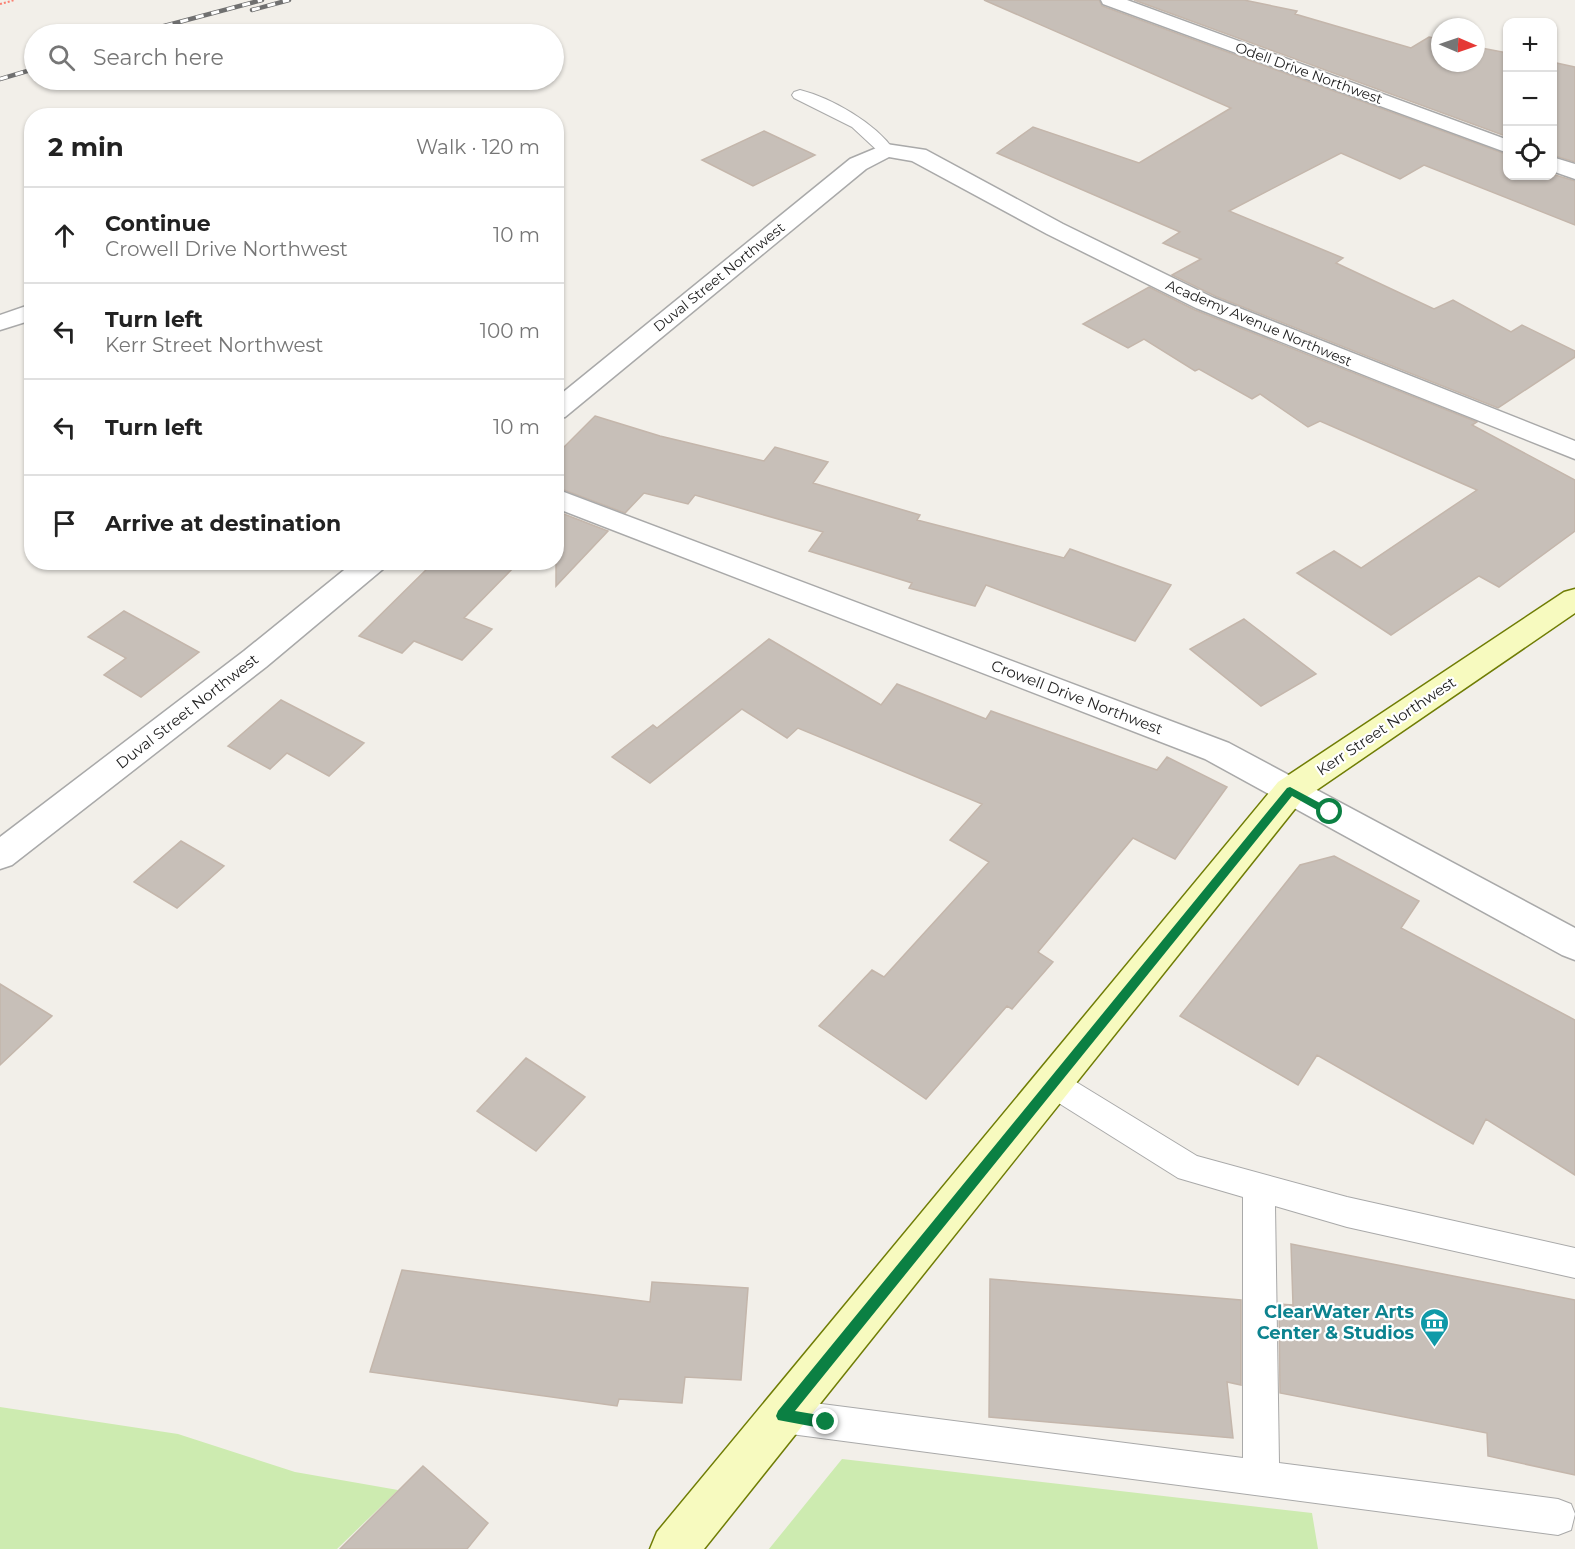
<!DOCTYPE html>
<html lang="en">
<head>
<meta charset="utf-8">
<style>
	:root { --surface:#fff; --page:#f2f2f2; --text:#222; --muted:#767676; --line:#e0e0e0 }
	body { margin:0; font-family:Montserrat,sans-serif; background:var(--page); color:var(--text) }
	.controls { position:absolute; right:18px; top:18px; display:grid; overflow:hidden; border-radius:12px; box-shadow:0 2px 4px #0004 }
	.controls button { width:54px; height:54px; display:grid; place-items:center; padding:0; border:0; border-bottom:2px solid var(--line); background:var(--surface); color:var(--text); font:30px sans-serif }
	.compass { position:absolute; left:1431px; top:18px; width:54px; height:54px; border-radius:50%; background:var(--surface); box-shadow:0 2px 4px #0004; rotate:92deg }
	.stop { position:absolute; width:18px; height:18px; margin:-14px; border:4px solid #0b8043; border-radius:50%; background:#fff }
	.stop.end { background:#0b8043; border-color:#fff; box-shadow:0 2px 6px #0008 }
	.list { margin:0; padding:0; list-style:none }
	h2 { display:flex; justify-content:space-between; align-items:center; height:78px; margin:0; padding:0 24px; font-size:26px }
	h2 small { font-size:20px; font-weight:400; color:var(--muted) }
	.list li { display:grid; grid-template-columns:39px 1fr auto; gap:18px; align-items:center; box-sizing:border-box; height:96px; padding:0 24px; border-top:2px solid var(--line) }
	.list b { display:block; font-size:22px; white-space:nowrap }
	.list p { margin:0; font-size:20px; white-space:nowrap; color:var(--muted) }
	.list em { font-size:20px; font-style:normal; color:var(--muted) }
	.icon { flex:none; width:33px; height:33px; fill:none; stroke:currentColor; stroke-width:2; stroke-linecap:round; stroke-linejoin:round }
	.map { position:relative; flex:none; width:1575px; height:1549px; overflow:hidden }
	.search { position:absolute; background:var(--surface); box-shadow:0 2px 4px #0004; left:24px; top:24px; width:540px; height:66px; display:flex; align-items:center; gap:15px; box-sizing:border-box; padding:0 21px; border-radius:33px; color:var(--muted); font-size:22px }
	.panel { position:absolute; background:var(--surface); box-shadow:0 2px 4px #0004; left:24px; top:108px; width:540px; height:462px; border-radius:24px }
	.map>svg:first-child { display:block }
	.grass { fill:#cdebb0 }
	.building { fill:#c7bfb8; stroke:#c4b6ab; stroke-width:1.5 }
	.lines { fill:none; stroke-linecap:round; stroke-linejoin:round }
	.lane-casing { stroke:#a9a9a9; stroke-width:2 }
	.street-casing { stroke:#a9a9a9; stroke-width:3 }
	.secondary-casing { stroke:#707d05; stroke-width:3 }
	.path { stroke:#fa8072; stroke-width:2; stroke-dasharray:2 2; stroke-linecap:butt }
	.lane { fill:#fff; fill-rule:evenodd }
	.street { fill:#fff; fill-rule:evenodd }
	.secondary { fill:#f7fabf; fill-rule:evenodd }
	.rail-casing { stroke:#707070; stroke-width:4.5 }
	.rail { stroke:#fff; stroke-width:3; stroke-dasharray:8; stroke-linecap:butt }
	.route { fill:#0b8043 }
	.labels { text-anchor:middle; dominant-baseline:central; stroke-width:4.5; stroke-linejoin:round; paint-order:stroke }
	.far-street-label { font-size:14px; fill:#222; stroke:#fff }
	.street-label { font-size:15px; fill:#222; stroke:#fff }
	.near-culture-label { font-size:18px; font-weight:bold; fill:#0d838f; stroke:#fff; text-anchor:end }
</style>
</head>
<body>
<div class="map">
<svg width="1575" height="1549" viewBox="0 0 1575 1549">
	<rect width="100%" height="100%" fill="#f2efe9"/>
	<path class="grass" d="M0,1407L178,1434L295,1472L398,1490L337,1549H0Z
		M842,1459L1312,1513L1318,1549H769Z"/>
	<path class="building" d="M984,0H1099L1102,6L1508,155V176H1552V174L1575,181V225L1424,165L1400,179L1341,153L1229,211L1343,258L1336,263L1434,309L1453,300L1511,332L1522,325L1575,351V357L1498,408L1215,296L1172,275L1201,259L1163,243L1180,232L997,153L1033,127L1139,163L1231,108Z
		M1134,0H1244L1297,11L1295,14L1411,48L1429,37L1440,39V63H1476V47L1508,53V137Z
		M1552,62L1575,67V162L1552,155Z
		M764,131L815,155L753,186L702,160Z
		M1149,287L1195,310L1477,422L1472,425L1575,480V531L1499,587L1479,576L1391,635L1297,573L1334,551L1361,568L1477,490L1320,421L1308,427L1260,394L1252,399L1199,369L1195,371L1144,339L1128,348L1083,324Z
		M595,416L660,436L764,461L775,447L828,462L813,483L920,515L917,520L1064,558L1070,549L1171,585L1135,641L986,585L975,606L909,588L912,583L809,551L823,532L695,495L688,504L644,493L625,513L556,487V455Z
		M556,511L608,531L556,586Z
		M434,562H519L464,618L492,629L462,660L414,641L402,653L359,636Z
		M124,611L199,652L141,697L104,675L126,658L88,637Z
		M1244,619L1316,674L1261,706L1190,649Z
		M769,639L881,705L897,684L986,719L991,711L1157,770L1167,757L1227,787L1175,859L1133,838L1038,952L1053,962L1012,1009L1007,1006L926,1099L819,1026L872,970L884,977L989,862L950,840L982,804L798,728L787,738L742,709L650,783L612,757L653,725L657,728Z
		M281,700L364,743L329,776L287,753L270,769L228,746Z
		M181,841L224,866L177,908L134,882Z
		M1334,856L1419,901L1401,928L1575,1020V1175L1486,1119L1473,1144L1317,1055L1298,1085L1180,1016L1300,865Z
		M0,984L52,1016L0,1065Z
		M526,1058L585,1097L536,1151L477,1111Z
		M1291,1244L1575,1300V1475L1488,1456L1487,1433L1280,1393L1279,1304L1293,1305Z
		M402,1270L650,1302L652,1282L748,1288L741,1380L685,1377L682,1403L619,1399L617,1406L370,1372Z
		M990,1279L1241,1300V1385L1227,1382L1233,1438L989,1417Z
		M423,1466L488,1523L467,1549H340Z"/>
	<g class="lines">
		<defs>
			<path id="lane" d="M800,90C832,98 875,123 894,150L892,153H880L852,127L794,98L792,95L794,92Z
				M1052,1070L1063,1074L1197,1156L1347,1197L1575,1248V1278L1347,1227L1275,1206L1279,1463L1558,1499L1571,1504L1575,1514L1571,1530L1558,1535L783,1433L771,1428L766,1416L771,1404L783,1399L1243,1458V1197L1178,1178L1041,1092L1037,1083L1041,1074Z"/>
			<path id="street" d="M1101,0H1127L1508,140V153L1103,4Z
				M886,144L926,150L1063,224L1214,298L1575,441V459L1196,308L1047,234L912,161L889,157L866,169L565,417L556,419V398L850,159Z
				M1552,157L1575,164V179L1552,171Z
				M32,304V320L0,330V315Z
				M556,489L1229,743L1575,928V960L1562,955L1205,759L556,508Z
				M354,562H387L383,569L266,667L12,865L0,869V837L244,651Z"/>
			<path id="secondary" d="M1575,589V613L1302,800L704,1549H650L657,1532L1278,782L1564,592Z"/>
		</defs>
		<use href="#lane" class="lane-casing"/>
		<use href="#street" class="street-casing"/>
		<use href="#secondary" class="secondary-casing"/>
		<path class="path" d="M0,4L15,0"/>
		<use href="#lane" class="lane"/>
		<use href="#street" class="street"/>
		<use href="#secondary" class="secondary"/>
		<defs>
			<path id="rail" d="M252,10L289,0
				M134,34L262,0
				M0,79L34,69"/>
		</defs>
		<use href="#rail" class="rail-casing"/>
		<use href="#rail" class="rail"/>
	</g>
	<path class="route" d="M1290,787L1333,810V815H1326L1292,796L795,1411L831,1417L833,1422L831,1427L826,1429L778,1420L776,1416L778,1411L1287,788Z"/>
	<defs>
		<symbol id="museum-pin" viewBox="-11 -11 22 30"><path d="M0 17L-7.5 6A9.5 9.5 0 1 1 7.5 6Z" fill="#0f9aa8" stroke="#fff"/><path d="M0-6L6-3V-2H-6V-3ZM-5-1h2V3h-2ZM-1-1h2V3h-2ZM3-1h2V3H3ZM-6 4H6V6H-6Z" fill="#fff"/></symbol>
	</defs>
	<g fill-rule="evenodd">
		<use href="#museum-pin" x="1418" y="1306" width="33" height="45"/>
	</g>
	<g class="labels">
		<g class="far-street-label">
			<text transform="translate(1309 73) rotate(20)">Odell Drive Northwest</text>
			<text transform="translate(719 277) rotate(-39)">Duval Street Northwest</text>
			<text transform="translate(1259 323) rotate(23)">Academy Avenue Northwest</text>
		</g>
		<g class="street-label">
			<text transform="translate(1077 697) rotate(21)">Crowell Drive Northwest</text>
			<text transform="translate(187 711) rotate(-38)">Duval Street Northwest</text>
			<text transform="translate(1386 726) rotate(-34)">Kerr Street Northwest</text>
		</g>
		<g class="near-culture-label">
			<text x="1414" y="1312">ClearWater Arts<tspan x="1414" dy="21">Center &amp; Studios</tspan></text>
		</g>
	</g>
</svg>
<div class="controls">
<button>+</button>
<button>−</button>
<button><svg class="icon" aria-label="locate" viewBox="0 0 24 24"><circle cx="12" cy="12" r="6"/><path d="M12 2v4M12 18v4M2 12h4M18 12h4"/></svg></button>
</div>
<svg class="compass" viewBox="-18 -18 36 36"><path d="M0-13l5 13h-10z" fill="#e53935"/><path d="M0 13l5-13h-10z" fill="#767676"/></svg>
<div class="stop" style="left:1330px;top:812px"></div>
<div class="stop end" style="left:826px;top:1422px"></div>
<div class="search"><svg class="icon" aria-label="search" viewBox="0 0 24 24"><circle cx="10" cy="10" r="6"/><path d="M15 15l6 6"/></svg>Search here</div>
<section class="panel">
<h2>2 min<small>Walk · 120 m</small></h2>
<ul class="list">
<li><svg class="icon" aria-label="ahead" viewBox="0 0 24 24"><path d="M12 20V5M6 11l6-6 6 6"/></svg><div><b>Continue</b><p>Crowell Drive Northwest</p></div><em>10 m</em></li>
<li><svg class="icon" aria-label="left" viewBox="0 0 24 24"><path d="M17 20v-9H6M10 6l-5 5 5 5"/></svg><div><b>Turn left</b><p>Kerr Street Northwest</p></div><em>100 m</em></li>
<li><svg class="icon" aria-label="left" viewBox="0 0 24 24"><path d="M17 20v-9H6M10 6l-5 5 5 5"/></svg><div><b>Turn left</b></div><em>10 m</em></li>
<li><svg class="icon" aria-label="arrive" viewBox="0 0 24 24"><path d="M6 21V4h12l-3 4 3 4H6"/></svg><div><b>Arrive at destination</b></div></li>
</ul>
</section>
</div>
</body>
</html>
